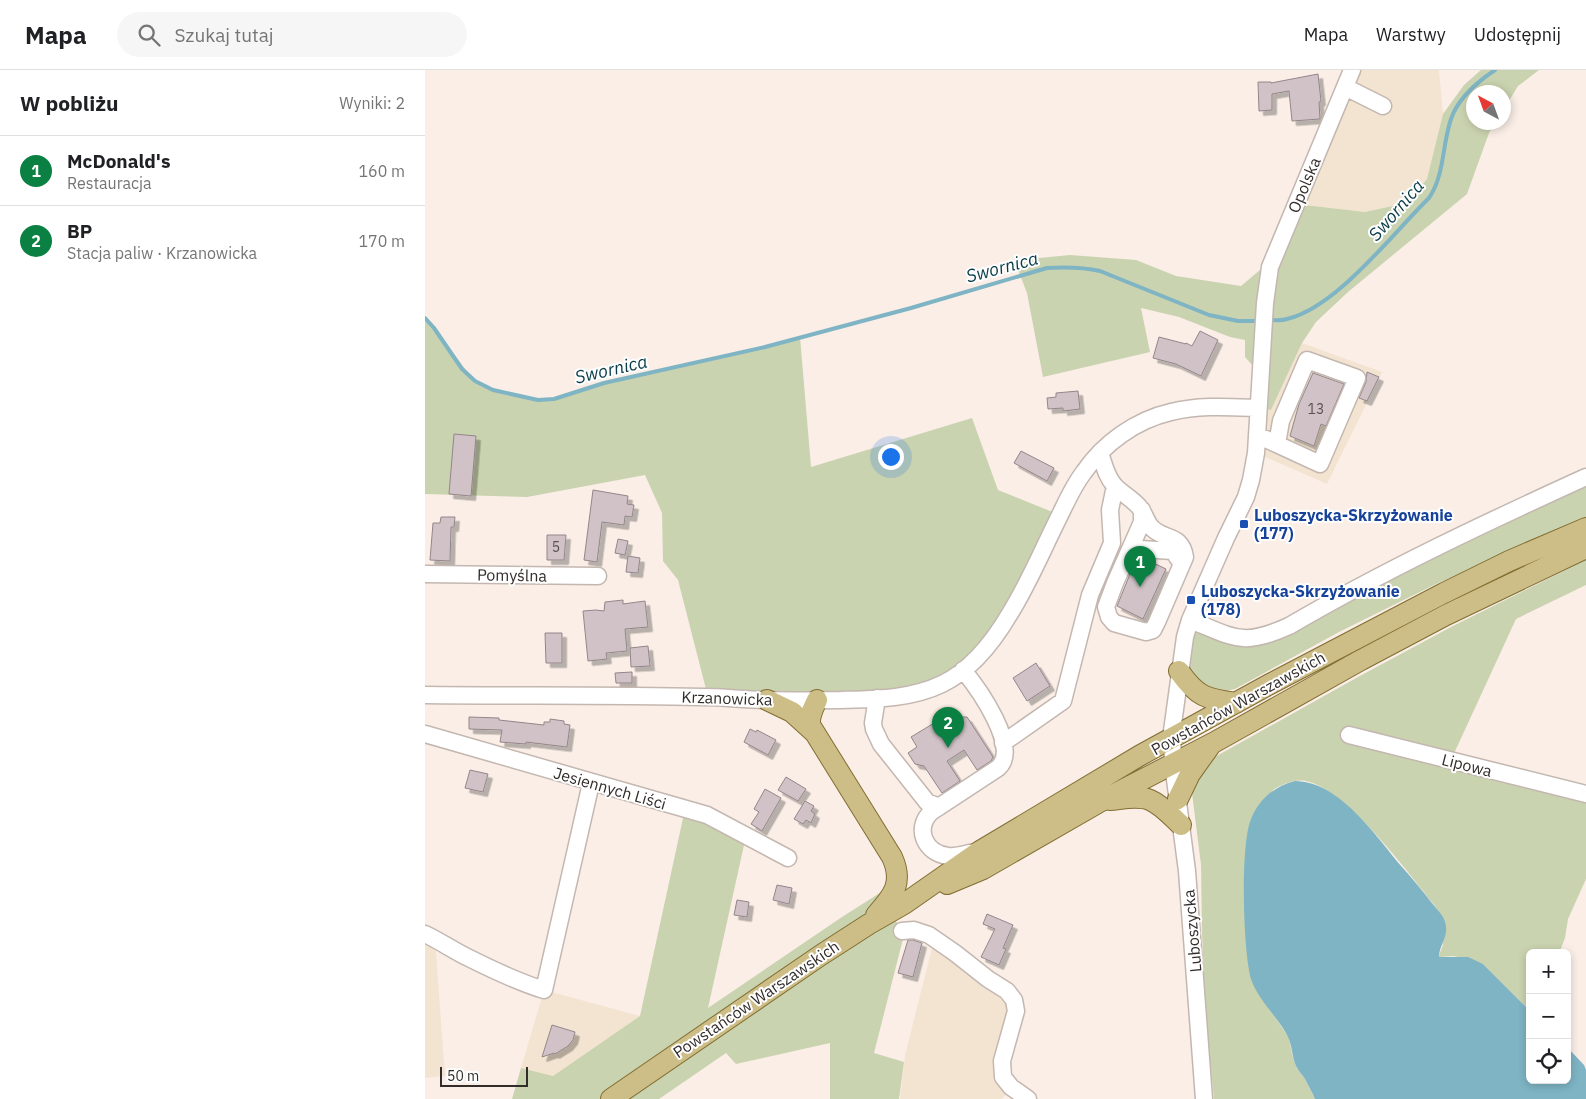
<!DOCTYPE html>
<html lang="pl">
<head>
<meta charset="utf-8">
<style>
	:root { --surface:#fff; --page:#f6f6f6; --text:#202124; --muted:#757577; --line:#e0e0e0; --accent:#0b8043 }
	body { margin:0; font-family:"IBM Plex Sans",sans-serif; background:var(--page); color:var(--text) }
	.controls { position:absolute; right:15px; bottom:15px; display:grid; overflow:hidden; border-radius:8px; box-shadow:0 2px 8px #0003 }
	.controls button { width:45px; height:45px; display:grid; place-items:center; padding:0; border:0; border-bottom:1px solid var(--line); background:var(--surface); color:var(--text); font:25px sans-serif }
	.compass { position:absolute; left:1041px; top:15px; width:45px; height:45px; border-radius:50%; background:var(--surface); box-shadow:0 2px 8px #0003; rotate:319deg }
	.scale { position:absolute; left:15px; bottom:12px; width:88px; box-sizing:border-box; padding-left:5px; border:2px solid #322d2b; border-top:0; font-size:14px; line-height:18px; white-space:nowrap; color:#322d2b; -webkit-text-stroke:4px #fefefe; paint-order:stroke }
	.you { position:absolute; left:465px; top:386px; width:18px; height:18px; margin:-12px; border:4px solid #fff; border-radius:50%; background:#1a73e8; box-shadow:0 0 0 8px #1a73e833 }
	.badge { display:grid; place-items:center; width:32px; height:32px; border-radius:50%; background:var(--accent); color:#fff; font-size:16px; font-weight:700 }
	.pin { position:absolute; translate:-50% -41px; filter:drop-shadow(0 1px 2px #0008) }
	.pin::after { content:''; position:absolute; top:26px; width:18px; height:15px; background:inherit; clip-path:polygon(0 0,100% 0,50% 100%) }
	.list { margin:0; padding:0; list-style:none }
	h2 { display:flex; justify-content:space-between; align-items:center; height:65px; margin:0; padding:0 20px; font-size:21px }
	h2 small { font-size:16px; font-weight:400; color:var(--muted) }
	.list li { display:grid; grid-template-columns:32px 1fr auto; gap:15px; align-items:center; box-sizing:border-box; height:70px; padding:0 20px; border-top:1px solid var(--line) }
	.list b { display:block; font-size:19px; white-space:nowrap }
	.list p { margin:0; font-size:16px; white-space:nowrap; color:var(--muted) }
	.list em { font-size:16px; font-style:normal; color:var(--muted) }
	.icon { flex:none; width:28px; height:28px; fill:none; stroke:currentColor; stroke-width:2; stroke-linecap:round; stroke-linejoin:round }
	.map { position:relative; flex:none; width:1161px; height:1029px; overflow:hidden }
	header { display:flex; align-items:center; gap:30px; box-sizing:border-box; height:70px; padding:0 25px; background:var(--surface); border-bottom:1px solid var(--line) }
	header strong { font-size:24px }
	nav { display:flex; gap:28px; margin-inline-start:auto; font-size:18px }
	.search { width:350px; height:45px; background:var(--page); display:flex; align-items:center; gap:12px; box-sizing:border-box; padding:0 18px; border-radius:28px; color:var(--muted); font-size:19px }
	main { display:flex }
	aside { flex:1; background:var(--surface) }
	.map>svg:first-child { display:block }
	.industrial { fill:#f3e4d1 }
	.green { fill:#cad3af }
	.water { fill:#7eb4c4 }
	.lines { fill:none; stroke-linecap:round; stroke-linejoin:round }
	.stream { stroke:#7eb4c4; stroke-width:4 }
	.building { fill:#d0c2c6; stroke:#93868a; filter:url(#shadow) }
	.minor-casing { stroke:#c3b7b0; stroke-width:19 }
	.major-casing { stroke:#816e32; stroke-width:22 }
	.minor { stroke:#fff; stroke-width:16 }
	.major { stroke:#cdbd86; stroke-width:20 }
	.transit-dot { fill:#1a4fb4; stroke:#fefefe; stroke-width:2 }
	.labels { text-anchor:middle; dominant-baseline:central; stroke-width:4; stroke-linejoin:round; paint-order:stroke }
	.number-label { font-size:14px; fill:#5a5252 }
	.street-label { font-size:16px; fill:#322d2b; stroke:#fefefe }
	.transit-label { font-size:16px; font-weight:bold; fill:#164399; stroke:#fefefe; text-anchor:start }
	.water-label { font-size:18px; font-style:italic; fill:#083b47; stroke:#fefefe }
</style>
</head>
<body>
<header>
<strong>Mapa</strong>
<div class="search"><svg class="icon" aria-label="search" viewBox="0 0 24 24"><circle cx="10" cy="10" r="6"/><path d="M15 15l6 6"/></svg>Szukaj tutaj</div>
<nav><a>Mapa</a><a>Warstwy</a><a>Udostępnij</a></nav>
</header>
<main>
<aside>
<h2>W pobliżu<small>Wyniki: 2</small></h2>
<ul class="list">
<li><span class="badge">1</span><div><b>McDonald's</b><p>Restauracja</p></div><em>160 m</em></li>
<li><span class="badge">2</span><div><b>BP</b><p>Stacja paliw · Krzanowicka</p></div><em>170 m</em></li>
</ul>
</aside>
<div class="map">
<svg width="1161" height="1029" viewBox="0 0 1161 1029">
	<defs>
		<filter id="shadow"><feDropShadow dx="4.5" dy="4.5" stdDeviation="0" flood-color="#0004"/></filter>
	</defs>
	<rect width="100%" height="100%" fill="#faeee7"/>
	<path class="industrial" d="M927,0H1014L1018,45L1002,109L981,133L940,142L871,134Z
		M877,273L957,302L902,414L831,383L833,338L846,340Z
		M0,866L10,869L20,1006L0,1008Z
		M508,874L589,930L577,991L586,1017L577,1029H475L480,985Z
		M119,920L215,946L128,1006L96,998Z"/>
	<path class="green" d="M1056,0H1114L1093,16L1079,39L1078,22H1048V52L1070,53L1064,63L1042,124L923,222L891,252L877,273L846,340L833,338L836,305L820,287V270L805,267L754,247L716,238L725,282L618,307L602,223L592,197L604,189L645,185L711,190L751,206L816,216L848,189L871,134L940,142L981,133L1002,109L1018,44L1039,15Z
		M0,249L50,311L68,320L112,330L129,329L179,313L233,302L375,267L386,397L547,348L573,420L635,445L578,556L507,619L283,627L253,510L238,491L237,443L220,405L102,427L0,424Z
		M1161,407V450L1011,514L914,562L810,619C782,626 782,618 763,599L770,558L823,569Z
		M1161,490V515L1091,549L1026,690L1161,724V809L1143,849L1140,868L1134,883H1105V941L1058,894L1029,886L1014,887C1014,882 1018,878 1018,873C1019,867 1020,852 1017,847C1013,838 1004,830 999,822C975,792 919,719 881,711C869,709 858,714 848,720L835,925L864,968L867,984L872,999L879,1007L890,1029H789L784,978L782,974L777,863L776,795L767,723L779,693L933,607L1026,557Z
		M260,739L321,766L283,938L417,847L472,812L461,834L477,861H480L449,983L479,992L474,1029H405V973L311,994L301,983L234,1029H87L96,998L128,1006L215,946Z"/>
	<path class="water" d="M870,711C914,711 951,766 977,797C987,808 997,820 1006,832C1010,837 1015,842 1018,847C1027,865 1014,873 1014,887H1043L1058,894L1105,941V1010H1142V977L1159,995L1161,1000V1029H890C887,1022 883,1015 880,1009C877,1004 873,1001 871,996C867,987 867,975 863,967C853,947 833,930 826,909C818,881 815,775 826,749C834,729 850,716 870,711Z"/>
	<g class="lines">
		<path class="stream" d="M0,248L9,258L37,299L50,311L68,320L113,330L129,329L179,313L340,277L486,238L622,198C640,197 657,197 675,201L784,245L813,251H836
			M843,250C849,250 856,251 862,249C912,237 967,164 1004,128C1020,104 1017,75 1026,49C1033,28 1052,12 1070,0"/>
	</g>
	<path class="building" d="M893,4L896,31L894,32L895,49L867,51L864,21L847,24V40L834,41L833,12H846V13Z
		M775,261L793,270L776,306L751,294L728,288L734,267L761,274V273L767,276Z
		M942,302L954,307L942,331L934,328L941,312Z
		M888,303L919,314L901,356L896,354L889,376L865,366L874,334Z
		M653,321L655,339L638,341V338L623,339L622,328L631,327V323Z
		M29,364L51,366L46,426L24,424Z
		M596,381L629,398L622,411L589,393Z
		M168,420L203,426L202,434L209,435L207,447L200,446L199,455L177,452L172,492L159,490Z
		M16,447H30L29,457H26L25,491L5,490L8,453H15Z
		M122,465H141L139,490H122Z
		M193,469L203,471L200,485L190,483Z
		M203,486L215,488L213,503L201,502Z
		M720,489L741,499L718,549L692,536L705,504L713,502L719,490Z
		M198,530V534L220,531L223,557L200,559L202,581L181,583L182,589L163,591L158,541L171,540L179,541L180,532Z
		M120,563H137V593H121Z
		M223,576L225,596L206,597L205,578Z
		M611,593L625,616L602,631L588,608Z
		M207,602V613H191L190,603Z
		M44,647L74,648V650L119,655V652H125V649L139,651V654L145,655L142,677L101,672V674L75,672L77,660L44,659Z
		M519,647H542L568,687L566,691L552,700L539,680L522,691L535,711L517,723L499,696L490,694L483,683L492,677L486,667Z
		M325,659L331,662L332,660L351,670L343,685L319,672Z
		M45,700L63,704L58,722L40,718Z
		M361,707L381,719L373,731L353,720Z
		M340,719L356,728L337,761L326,754L334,742L329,739Z
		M380,731L389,736L386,741L390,744L386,753L381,750L378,754L369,749Z
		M352,815L367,818L364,834L348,830Z
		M312,830L324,832L322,847L309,845Z
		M562,844L588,855L578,878L581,879L574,895L556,887L570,859L558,854Z
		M483,870H488L497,873L488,907L473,903Z
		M127,955L150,962L148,970L143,976L130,984L129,983L117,987Z"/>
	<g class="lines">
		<defs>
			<path id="minor" d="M920,17L958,36
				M832,365L895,394L932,308L882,290L856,351L852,374
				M675,383C679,394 681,406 689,415C697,424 708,429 715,438C720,444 721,452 727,458C740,471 756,463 760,487L732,552L728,560L721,562L689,553L684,547L681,537L690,513L717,452V440
				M706,494L710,484L715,479L748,481L757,494
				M0,504L173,506
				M765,550C810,568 818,577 864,556C960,500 1060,453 1161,407
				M538,600C553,618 596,678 573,698L506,742C489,759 500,783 523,786C533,787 542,783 551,782
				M0,625C93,626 186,625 279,627C300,627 321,630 343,630C367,631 392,630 416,630C450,629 486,629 517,614C546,600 568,572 584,545C603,515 617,481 633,449C641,433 648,416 659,402C679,373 711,350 746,342C774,335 804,337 833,338
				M452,628L448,653L449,659L456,674L502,732L514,737
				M0,664L282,745L363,788
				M924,665L1161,724
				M578,673L638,631L665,525L687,473L685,440L690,416
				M477,861L489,860L504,865L530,883L563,909L582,921L589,930L591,941L577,991L578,1007L586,1017L603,1029
				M0,864C15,871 29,881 44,888C68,900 93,912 119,920L166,713
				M779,1029L762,801L748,694L747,661L760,567L765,550L801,468L821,427L826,410L831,383L840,233L845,197L927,0"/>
			<path id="major" d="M754,601C772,627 781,629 811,633
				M342,630L367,642L389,662
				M392,630C388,639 384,645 385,655L467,787C479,813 468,826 451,845
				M753,729L765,704L785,676
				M685,730C697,729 713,725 725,730C737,735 747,747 756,755
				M522,814L558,799L678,730L788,673L936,590L1021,545L1161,478
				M186,1029L396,885L444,854L479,834L555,781L714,686L845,614L1019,523L1084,491L1161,458"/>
		</defs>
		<use href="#minor" class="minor-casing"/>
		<use href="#major" class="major-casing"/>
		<use href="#minor" class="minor"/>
		<use href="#major" class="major"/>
	</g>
	<g class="transit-dot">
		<rect x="814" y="449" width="10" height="10" rx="2.5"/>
		<rect x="761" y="525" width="10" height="10" rx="2.5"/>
	</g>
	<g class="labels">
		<g class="number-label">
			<text x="891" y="339">13</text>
			<text x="131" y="477">5</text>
		</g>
		<g class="street-label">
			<text transform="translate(879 115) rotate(-67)">Opolska</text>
			<text transform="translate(87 505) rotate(1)">Pomyślna</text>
			<text transform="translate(302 628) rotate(2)">Krzanowicka</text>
			<text transform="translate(813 633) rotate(-29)">Powstańców Warszawskich</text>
			<text transform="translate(1042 695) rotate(14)">Lipowa</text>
			<text transform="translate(185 718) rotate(16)">Jesiennych Liści</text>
			<text transform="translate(767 861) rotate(-95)">Luboszycka</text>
			<text transform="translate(331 929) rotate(-34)">Powstańców Warszawskich</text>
		</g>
		<g class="transit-label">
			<text x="829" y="445">Luboszycka-Skrzyżowanie<tspan x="829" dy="18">(177)</tspan></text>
			<text x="776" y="521">Luboszycka-Skrzyżowanie<tspan x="776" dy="18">(178)</tspan></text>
		</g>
		<g class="water-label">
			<text transform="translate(971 140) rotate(-49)">Swornica</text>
			<text transform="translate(577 197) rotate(-15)">Swornica</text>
			<text transform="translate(186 299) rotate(-13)">Swornica</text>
		</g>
	</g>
</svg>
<div class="controls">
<button>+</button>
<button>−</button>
<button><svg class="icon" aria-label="locate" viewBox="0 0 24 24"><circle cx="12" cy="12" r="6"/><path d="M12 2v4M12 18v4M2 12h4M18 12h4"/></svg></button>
</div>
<svg class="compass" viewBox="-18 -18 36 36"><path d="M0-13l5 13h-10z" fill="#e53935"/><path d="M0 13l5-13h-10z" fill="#757577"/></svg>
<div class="scale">50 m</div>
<div class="you"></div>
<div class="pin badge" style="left:715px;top:517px">1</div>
<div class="pin badge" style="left:523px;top:678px">2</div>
</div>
</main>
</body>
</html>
